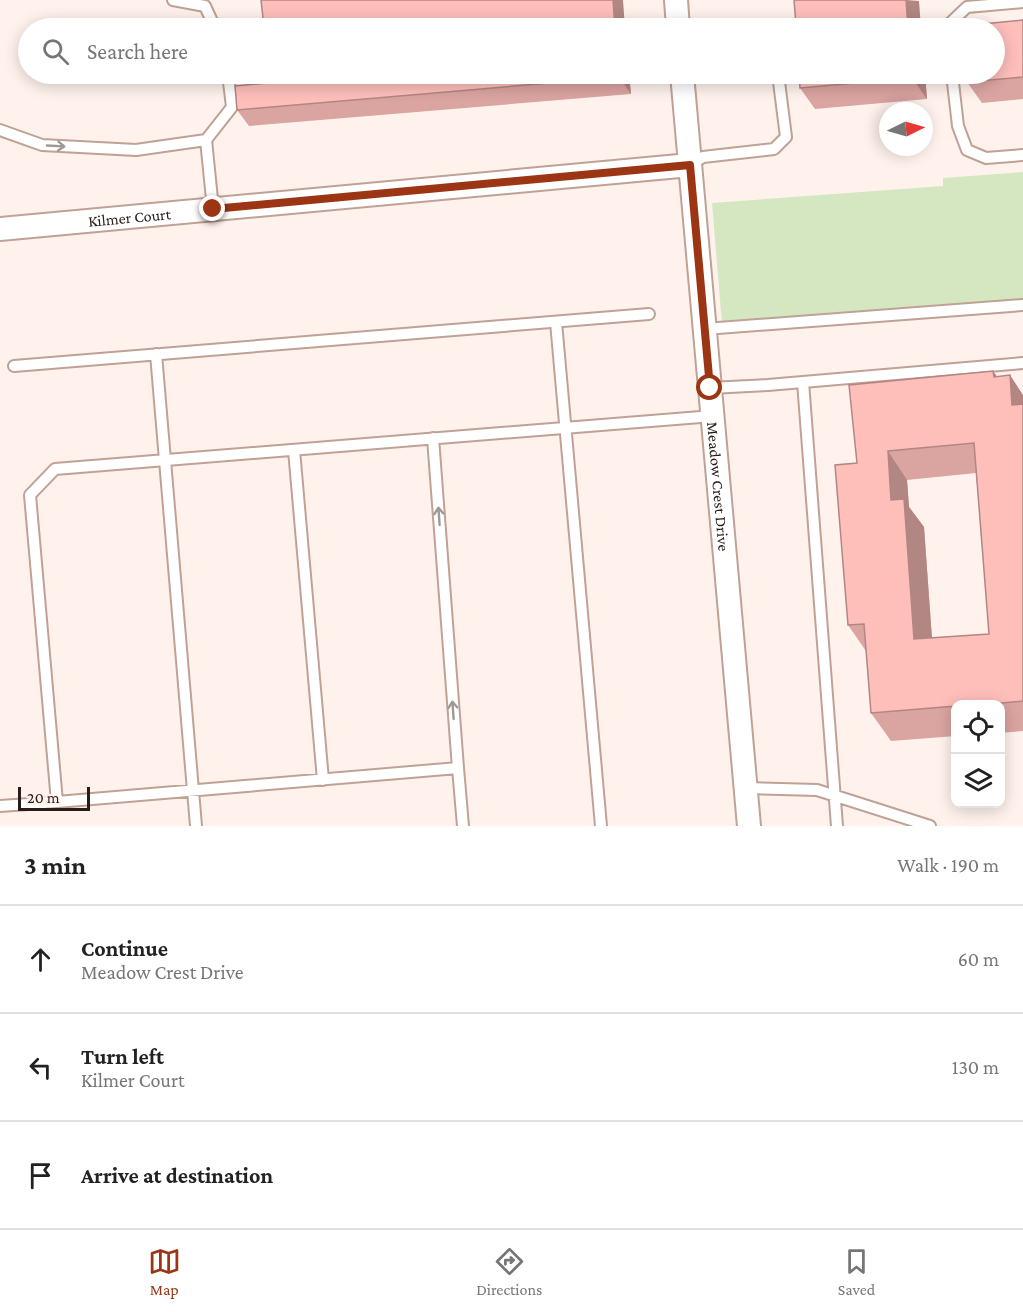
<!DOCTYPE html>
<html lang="en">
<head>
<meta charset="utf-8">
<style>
	:root { --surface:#fff; --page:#f6f6f6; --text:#222; --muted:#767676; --line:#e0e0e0; --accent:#9b3513 }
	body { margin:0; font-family:"Crimson Pro",serif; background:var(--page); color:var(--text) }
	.controls { position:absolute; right:18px; bottom:18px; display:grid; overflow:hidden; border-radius:12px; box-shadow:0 3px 15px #0003 }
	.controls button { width:54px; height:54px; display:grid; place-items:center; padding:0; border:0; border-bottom:2px solid var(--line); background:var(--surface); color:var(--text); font:30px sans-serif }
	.compass { position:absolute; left:879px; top:102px; width:54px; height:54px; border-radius:50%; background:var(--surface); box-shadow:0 3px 15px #0003; rotate:85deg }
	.scale { position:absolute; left:18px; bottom:15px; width:72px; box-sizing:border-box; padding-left:6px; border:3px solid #281d18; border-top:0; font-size:16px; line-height:21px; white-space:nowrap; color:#281d18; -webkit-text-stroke:4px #fff2ed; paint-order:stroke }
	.stop { position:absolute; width:18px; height:18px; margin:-14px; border:4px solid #9b3513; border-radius:50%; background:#fff }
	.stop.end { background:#9b3513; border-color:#fff; box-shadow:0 2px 6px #0008 }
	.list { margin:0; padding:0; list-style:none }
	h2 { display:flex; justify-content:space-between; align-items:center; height:78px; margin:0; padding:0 24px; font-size:26px }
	h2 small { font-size:20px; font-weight:400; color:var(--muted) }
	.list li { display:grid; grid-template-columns:39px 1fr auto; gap:18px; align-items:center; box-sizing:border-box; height:108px; padding:0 24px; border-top:2px solid var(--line) }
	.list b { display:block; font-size:22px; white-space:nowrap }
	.list p { margin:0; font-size:20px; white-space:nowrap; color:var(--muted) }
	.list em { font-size:20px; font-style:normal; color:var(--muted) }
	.icon { flex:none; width:33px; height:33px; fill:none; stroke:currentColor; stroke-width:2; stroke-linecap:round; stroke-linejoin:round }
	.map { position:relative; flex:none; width:1023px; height:826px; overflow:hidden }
	.search { position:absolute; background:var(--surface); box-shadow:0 3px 15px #0003; left:18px; right:18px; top:18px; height:66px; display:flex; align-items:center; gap:15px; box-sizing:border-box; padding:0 21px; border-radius:33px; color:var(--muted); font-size:22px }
	.sheet { height:402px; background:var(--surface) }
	nav { display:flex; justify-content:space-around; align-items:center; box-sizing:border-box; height:84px; border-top:2px solid var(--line); background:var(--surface); font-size:16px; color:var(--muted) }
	nav a { display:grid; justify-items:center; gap:3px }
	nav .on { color:var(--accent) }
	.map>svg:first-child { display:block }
	.green { fill:#d4e7c1 }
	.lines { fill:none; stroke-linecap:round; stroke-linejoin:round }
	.service-casing { stroke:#bfa295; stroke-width:14 }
	.minor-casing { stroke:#bfa295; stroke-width:26 }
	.service { stroke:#fff; stroke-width:10 }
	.minor { stroke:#fff; stroke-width:22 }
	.wall { fill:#daa4a1; fill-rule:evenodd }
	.shaded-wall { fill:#b28683 }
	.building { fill:#febfbb; stroke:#b28683; stroke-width:1.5; fill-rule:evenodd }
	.oneway { stroke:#9e9997 }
	.route { stroke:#9b3513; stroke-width:8 }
	.labels { text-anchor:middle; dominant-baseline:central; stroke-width:6; stroke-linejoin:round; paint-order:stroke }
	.street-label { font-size:16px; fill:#281d18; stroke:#fff2ed }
</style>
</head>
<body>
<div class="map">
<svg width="1023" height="826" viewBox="0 0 1023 826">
	<rect width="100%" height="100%" fill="#fff2ed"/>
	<path class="green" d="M1023,172V300L722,324L712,203L943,186V178Z"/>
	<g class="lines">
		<defs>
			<path id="service" d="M173,0L205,6L215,28
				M947,28L946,27L967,7L1023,2
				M952,74L958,126L967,150L986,158L1023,155
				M0,130L42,145L136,150L206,140L232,107L228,74
				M206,140L213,209
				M690,165L703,157L774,149L786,137L778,74
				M556,322L601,826
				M705,329L1023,305
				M156,354L196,826
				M14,366L649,314
				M803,382L837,826
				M710,388L768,385L1023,363
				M433,438L458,768L463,826
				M294,450L323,780
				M746,788L817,790L930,826
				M57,802L458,768
				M0,806L57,802L30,495L55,469L713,416"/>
			<g id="minor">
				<path d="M676,0L678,28"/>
				<path id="s1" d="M682,74L749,826"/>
				<path id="s2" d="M0,229L690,165"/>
			</g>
		</defs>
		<use href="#service" class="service-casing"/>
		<use href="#minor" class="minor-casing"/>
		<use href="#service" class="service"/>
		<use href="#minor" class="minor"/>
	</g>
	<path class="wall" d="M1023,20V99L982,103L967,82Z
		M267,74H629L631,94L249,126L237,110L267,83Z
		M925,74L927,99L815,109L800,88Z
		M997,377L1023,395V731L1000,733V705H956V736L891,741L871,713L866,651L848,625L857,463ZM976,473L989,634L932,638L924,527L909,507L907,480Z"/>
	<path class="shaded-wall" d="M613,0H623L625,28H615Z
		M906,0L919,1L921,28H908Z
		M619,74H629L631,94L619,77Z
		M912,74H925L927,99L912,78Z
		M993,371L1011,396L1010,375L1023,395V421L994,377Z
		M888,451L907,480L909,507L924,527L934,667L914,639L891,500Z"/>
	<path class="building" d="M261,0H613L615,28H263L264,27Z
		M794,0H906L908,28H773V27L796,25Z
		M1023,20V77L967,82L966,74H994V28H962V26Z
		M267,74H619V77L237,110L235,86L267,83Z
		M799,74H912V78L800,88Z
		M993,371L994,377L1010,375L1012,405L1023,404V701L980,705H956V706L871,713L864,624L848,625L835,465L857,463L849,385ZM974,443L989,634L914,639L904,499L891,500L888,451Z"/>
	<defs><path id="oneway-shaft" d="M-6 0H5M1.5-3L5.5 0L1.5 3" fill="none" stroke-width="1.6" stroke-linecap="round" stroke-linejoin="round" transform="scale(1.5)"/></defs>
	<g class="oneway">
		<use href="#oneway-shaft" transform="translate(56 146) rotate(3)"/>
		<use href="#oneway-shaft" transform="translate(439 516) rotate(-94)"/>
		<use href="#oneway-shaft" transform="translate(453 710) rotate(-94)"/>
	</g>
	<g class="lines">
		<path class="route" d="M213,209L690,165L710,388"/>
	</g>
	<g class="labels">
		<g class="street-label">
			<text stroke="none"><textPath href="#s2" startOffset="130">Kilmer Court</textPath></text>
			<text stroke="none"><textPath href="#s1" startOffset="414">Meadow Crest Drive</textPath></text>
		</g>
	</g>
</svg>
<div class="controls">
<button><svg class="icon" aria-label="locate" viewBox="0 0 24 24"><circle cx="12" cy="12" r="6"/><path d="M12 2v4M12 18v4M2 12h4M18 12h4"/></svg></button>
<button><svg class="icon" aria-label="layers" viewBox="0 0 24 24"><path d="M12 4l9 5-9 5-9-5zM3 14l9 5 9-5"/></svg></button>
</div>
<svg class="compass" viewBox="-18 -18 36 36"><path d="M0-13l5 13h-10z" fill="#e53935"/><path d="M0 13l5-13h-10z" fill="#767676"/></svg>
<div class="scale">20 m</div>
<div class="stop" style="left:710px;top:388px"></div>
<div class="stop end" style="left:213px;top:209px"></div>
<div class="search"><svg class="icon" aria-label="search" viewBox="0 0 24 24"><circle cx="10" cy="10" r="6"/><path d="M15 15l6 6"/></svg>Search here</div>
</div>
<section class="sheet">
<h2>3 min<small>Walk · 190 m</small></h2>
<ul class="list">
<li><svg class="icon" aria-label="ahead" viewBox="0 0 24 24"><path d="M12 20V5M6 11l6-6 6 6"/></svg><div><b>Continue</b><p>Meadow Crest Drive</p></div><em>60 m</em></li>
<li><svg class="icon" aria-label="left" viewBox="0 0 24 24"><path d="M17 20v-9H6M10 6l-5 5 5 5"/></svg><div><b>Turn left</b><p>Kilmer Court</p></div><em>130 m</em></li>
<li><svg class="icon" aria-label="arrive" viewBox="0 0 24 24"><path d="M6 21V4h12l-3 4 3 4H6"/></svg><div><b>Arrive at destination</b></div></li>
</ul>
</section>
<nav>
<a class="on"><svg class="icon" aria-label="map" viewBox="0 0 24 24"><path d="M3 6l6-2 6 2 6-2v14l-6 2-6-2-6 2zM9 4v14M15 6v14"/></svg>Map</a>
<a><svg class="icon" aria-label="directions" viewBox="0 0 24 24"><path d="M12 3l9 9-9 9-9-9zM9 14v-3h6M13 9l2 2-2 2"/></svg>Directions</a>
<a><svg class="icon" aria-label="saved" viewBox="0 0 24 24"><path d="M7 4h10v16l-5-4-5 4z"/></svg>Saved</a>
</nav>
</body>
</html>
